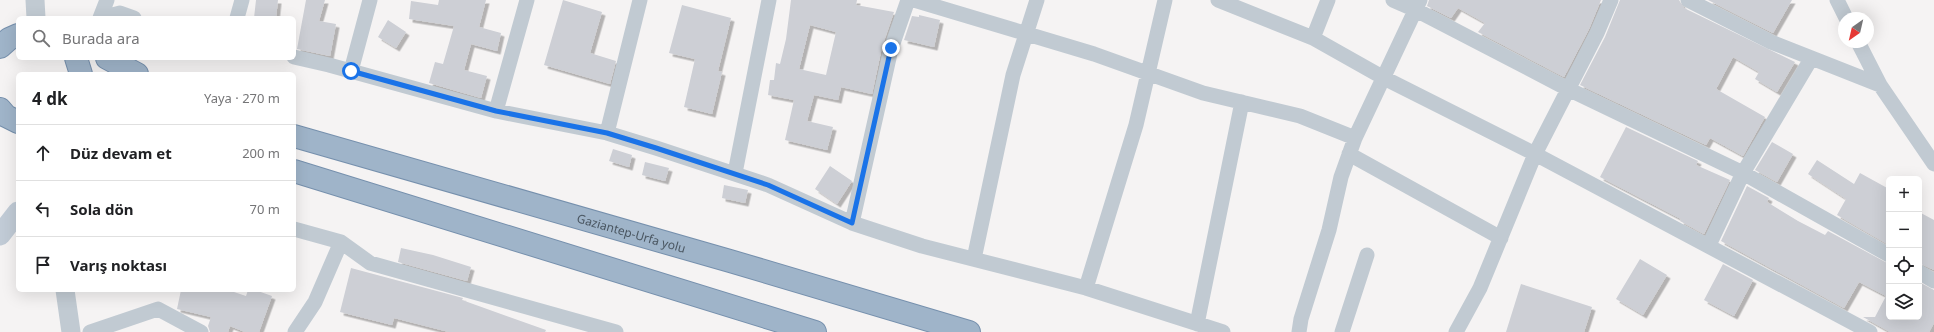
<!DOCTYPE html>
<html lang="tr">
<head>
<meta charset="utf-8">
<style>
	:root { --surface:#fff; --page:#f6f6f6; --text:#202124; --muted:#757577; --line:#e0e0e0 }
	body { margin:0; font-family:"Noto Sans",sans-serif; background:var(--page); color:var(--text) }
	.controls { position:absolute; right:12px; bottom:12px; display:grid; overflow:hidden; border-radius:6px; box-shadow:0 4px 16px #0002 }
	.controls button { width:36px; height:36px; display:grid; place-items:center; padding:0; border:0; border-bottom:1px solid var(--line); background:var(--surface); color:var(--text); font:20px sans-serif }
	.compass { position:absolute; left:1838px; top:12px; width:36px; height:36px; border-radius:50%; background:var(--surface); box-shadow:0 4px 16px #0002; rotate:214deg }
	.stop { position:absolute; width:12px; height:12px; margin:-9px; border:3px solid #1a73e8; border-radius:50%; background:#fff }
	.stop.end { background:#1a73e8; border-color:#fff; box-shadow:0 1px 4px #0008 }
	.list { margin:0; padding:0; list-style:none }
	h2 { display:flex; justify-content:space-between; align-items:center; height:52px; margin:0; padding:0 16px; font-size:17px }
	h2 small { font-size:13px; font-weight:400; color:var(--muted) }
	.list li { display:grid; grid-template-columns:26px 1fr auto; gap:12px; align-items:center; box-sizing:border-box; height:56px; padding:0 16px; border-top:1px solid var(--line) }
	.list b { display:block; font-size:15px; white-space:nowrap }
	.list em { font-size:13px; font-style:normal; color:var(--muted) }
	.icon { flex:none; width:22px; height:22px; fill:none; stroke:currentColor; stroke-width:2; stroke-linecap:round; stroke-linejoin:round }
	.map { position:relative; flex:none; width:1934px; height:332px; overflow:hidden }
	.search { position:absolute; background:var(--surface); box-shadow:0 4px 16px #0002; left:16px; top:16px; width:280px; height:44px; display:flex; align-items:center; gap:10px; box-sizing:border-box; padding:0 14px; border-radius:6px; color:var(--muted); font-size:15px }
	.panel { position:absolute; background:var(--surface); box-shadow:0 4px 16px #0002; left:16px; top:72px; width:280px; height:220px; border-radius:6px }
	.map>svg:first-child { display:block }
	.building { fill:#cdcfd5; fill-rule:evenodd; filter:url(#shadow) }
	.lines { fill:none; stroke-linecap:round; stroke-linejoin:round }
	.trunk-casing { stroke:#7690ad; stroke-width:24 }
	.minor { stroke:#c1cad2; stroke-width:15 }
	.tertiary { stroke:#c1cad2; stroke-width:19 }
	.secondary { stroke:#c1cbd6; stroke-width:21 }
	.trunk { stroke:#9fb4c9; stroke-width:22 }
	.route { stroke:#1a73e8; stroke-width:5 }
	.labels { text-anchor:middle; dominant-baseline:central; stroke-width:3.5; stroke-linejoin:round; paint-order:stroke }
	.street-label { font-size:12px; fill:#4a5661; stroke:#fff }
</style>
</head>
<body>
<div class="map">
<svg width="1934" height="332" viewBox="0 0 1934 332">
	<defs>
		<filter id="shadow"><feDropShadow dx="3.5" dy="3.5" stdDeviation="0" flood-color="#0004"/></filter>
	</defs>
	<rect width="100%" height="100%" fill="#f5f3f3"/>
	<path class="building" d="M256,0H278L276,18H254Z
		M306,0H325L319,21L336,24L330,56L297,49Z
		M439,0H486L479,27L501,33L497,51L471,44L464,70L487,76L481,98L429,83L435,62L443,64L454,26L409,19L411,1L438,5Z
		M563,0L602,12L590,53L616,61L610,84L544,65Z
		M791,0H857L856,5L894,12L882,47L872,94L841,87L838,100L814,95L807,121L833,127L827,150L785,140L794,100L768,95L770,80H774L776,63L780,64L786,39ZM810,25L836,32L826,75L799,69Z
		M1429,0H1601L1589,29L1564,77L1478,32L1485,23L1458,8L1451,18L1427,6Z
		M1620,0H1679L1684,8L1795,62L1777,92L1755,79L1759,72L1733,57L1716,89L1765,117L1743,156L1710,138L1706,145L1580,85L1605,37Z
		M1708,0H1792L1773,33Z
		M682,5L731,18L718,71L722,72L712,114L684,107L695,59L669,53Z
		M919,15L940,20L934,47L904,40L912,16L919,17Z
		M388,20L406,32L396,48L378,37Z
		M1626,127L1698,161L1696,165L1730,180L1704,234L1680,221L1681,219L1600,177Z
		M1772,142L1793,154L1777,182L1755,170Z
		M613,149L632,155L629,167L609,161Z
		M1817,160L1854,184L1860,173L1889,189V245L1837,215L1846,199L1808,174Z
		M645,162L669,168L665,181L642,175Z
		M830,166L852,181L837,204L815,189Z
		M724,185L748,190L745,203L722,198Z
		M1747,186L1769,198L1767,202L1798,221L1825,235L1828,231L1889,264V317H1919V282L1934,290V323L1929,332H1890L1863,317H1875L1886,296L1859,282L1844,308L1721,241Z
		M1919,212L1934,220V270L1919,263Z
		M401,248L433,255L471,267L467,281L398,262Z
		M1640,259L1667,275L1643,315L1616,299Z
		M1723,264L1753,280L1734,316L1704,300Z
		M351,268L463,298L462,300L546,330L545,332H449L394,318L392,325L340,312Z
		M1521,284L1592,307L1584,332H1506Z
		M181,290H228L246,296L248,290H255L272,296L259,332H245L230,326L228,332H210L208,326L211,317L177,309Z"/>
	<g class="lines">
		<defs>
			<g id="trunk">
				<path d="M0,47L9,39L18,35"/>
				<path d="M76,58L81,74"/>
				<path d="M107,58L137,74"/>
				<path d="M0,109L6,116L18,122"/>
				<path id="s1" d="M294,136L730,261L969,332"/>
				<path d="M294,171L815,332"/>
			</g>
		</defs>
		<use href="#trunk" class="trunk-casing"/>
		<path class="minor" d="M914,0L1094,54L1203,93L1300,116L1355,138L1341,177L1329,230L1301,319L1299,332
			M1218,0L1313,38L1384,78L1535,154L1870,332
			M1393,0L1416,10L1568,89L1743,173L1889,255
			M1688,0L1771,42L1880,85
			M1837,0L1846,18
			M100,18L107,0
			M101,18L120,13L134,18
			M237,18L242,0
			M1313,38L1328,0
			M1858,42L1880,85L1934,164
			M294,57L329,65L496,111L607,133L656,148L768,185L852,223L922,246L1086,288L1223,332
			M351,71L370,0
			M496,111L527,0
			M607,133L640,0
			M1355,138L1420,0
			M1349,154L1501,238
			M735,173L769,0
			M852,223L891,49L908,0
			M294,229L341,242L370,263L616,332
			M1709,245L1743,173L1811,59
			M974,259L1013,75L1037,0
			M1919,272L1934,281
			M1086,288L1136,125L1165,0
			M1197,324L1242,102
			M90,332L158,309L201,332
			M295,332L315,302L341,242
			M1342,332L1367,255
			M1456,332L1480,288L1535,154L1597,33L1611,0"/>
		<path class="tertiary" d="M35,0L36,18
			M65,290L71,332"/>
		<path class="secondary" d="M0,235L18,212"/>
		<use href="#trunk" class="trunk"/>
	</g>
	<g class="lines">
		<path class="route" d="M351,71L496,111L607,133L656,148L768,185L852,223L891,48"/>
	</g>
	<g class="labels">
		<g class="street-label">
			<text stroke="none"><textPath href="#s1" startOffset="351">Gaziantep-Urfa yolu</textPath></text>
		</g>
	</g>
</svg>
<div class="controls">
<button>+</button>
<button>−</button>
<button><svg class="icon" aria-label="locate" viewBox="0 0 24 24"><circle cx="12" cy="12" r="6"/><path d="M12 2v4M12 18v4M2 12h4M18 12h4"/></svg></button>
<button><svg class="icon" aria-label="layers" viewBox="0 0 24 24"><path d="M12 4l9 5-9 5-9-5zM3 14l9 5 9-5"/></svg></button>
</div>
<svg class="compass" viewBox="-18 -18 36 36"><path d="M0-13l5 13h-10z" fill="#e53935"/><path d="M0 13l5-13h-10z" fill="#757577"/></svg>
<div class="stop" style="left:351px;top:71px"></div>
<div class="stop end" style="left:891px;top:48px"></div>
<div class="search"><svg class="icon" aria-label="search" viewBox="0 0 24 24"><circle cx="10" cy="10" r="6"/><path d="M15 15l6 6"/></svg>Burada ara</div>
<section class="panel">
<h2>4 dk<small>Yaya · 270 m</small></h2>
<ul class="list">
<li><svg class="icon" aria-label="ahead" viewBox="0 0 24 24"><path d="M12 20V5M6 11l6-6 6 6"/></svg><div><b>Düz devam et</b></div><em>200 m</em></li>
<li><svg class="icon" aria-label="left" viewBox="0 0 24 24"><path d="M17 20v-9H6M10 6l-5 5 5 5"/></svg><div><b>Sola dön</b></div><em>70 m</em></li>
<li><svg class="icon" aria-label="arrive" viewBox="0 0 24 24"><path d="M6 21V4h12l-3 4 3 4H6"/></svg><div><b>Varış noktası</b></div></li>
</ul>
</section>
</div>
</body>
</html>
